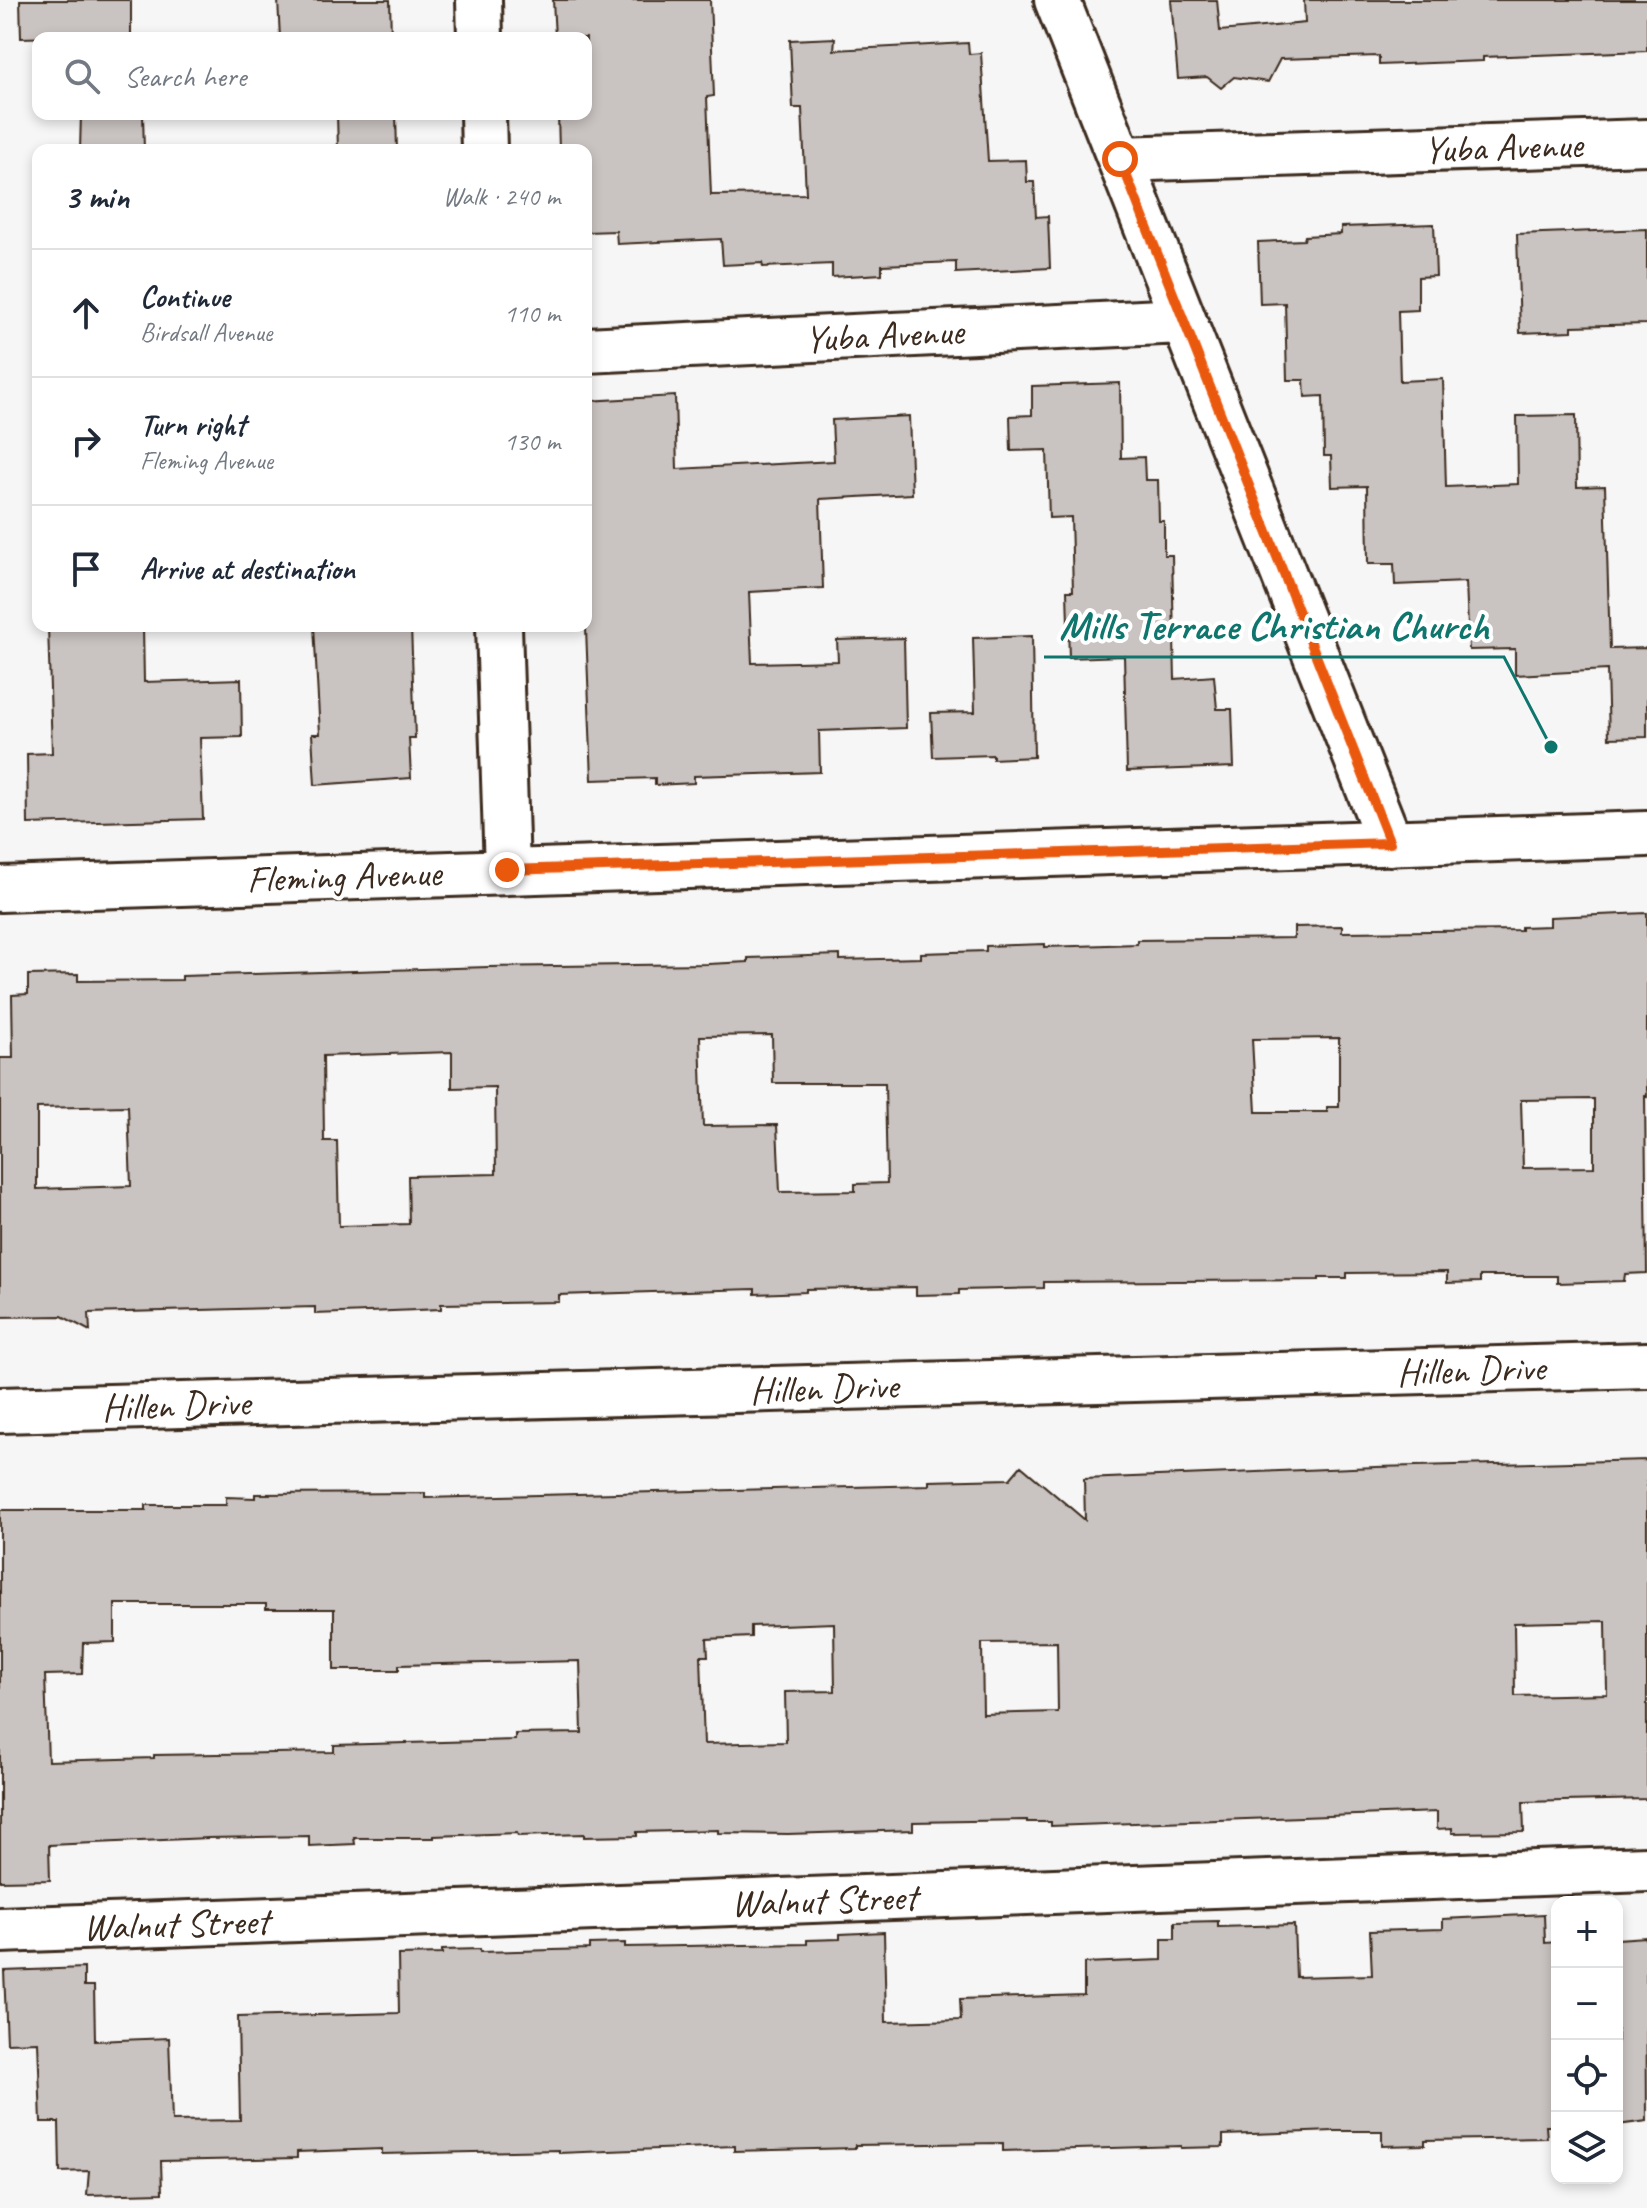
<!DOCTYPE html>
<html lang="en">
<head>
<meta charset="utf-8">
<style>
	:root { --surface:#fff; --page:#f6f6f7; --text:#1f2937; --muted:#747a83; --line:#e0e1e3 }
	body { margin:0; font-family:Caveat,sans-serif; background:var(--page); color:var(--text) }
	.controls { position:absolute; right:24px; bottom:24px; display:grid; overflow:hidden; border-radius:16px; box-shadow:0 4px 12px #0003 }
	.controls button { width:72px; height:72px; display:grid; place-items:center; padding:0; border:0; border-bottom:2px solid var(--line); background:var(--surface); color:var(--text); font:40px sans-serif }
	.stop { position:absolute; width:24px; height:24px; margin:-18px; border:6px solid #ea580c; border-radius:50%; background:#fff }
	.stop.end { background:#ea580c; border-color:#fff; box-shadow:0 2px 8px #0008 }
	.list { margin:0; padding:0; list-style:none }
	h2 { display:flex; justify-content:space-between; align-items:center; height:104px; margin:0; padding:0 32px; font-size:34px }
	h2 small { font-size:26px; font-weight:400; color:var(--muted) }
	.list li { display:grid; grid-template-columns:52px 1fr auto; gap:24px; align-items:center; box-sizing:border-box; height:128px; padding:0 32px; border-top:2px solid var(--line) }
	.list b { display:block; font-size:30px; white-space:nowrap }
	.list p { margin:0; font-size:26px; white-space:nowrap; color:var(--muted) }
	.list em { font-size:26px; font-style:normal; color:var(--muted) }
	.icon { flex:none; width:44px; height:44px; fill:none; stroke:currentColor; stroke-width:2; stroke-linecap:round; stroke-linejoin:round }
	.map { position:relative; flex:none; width:1647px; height:2208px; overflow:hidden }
	.search { position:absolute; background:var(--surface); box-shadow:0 4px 12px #0003; left:32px; top:32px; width:560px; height:88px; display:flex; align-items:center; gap:20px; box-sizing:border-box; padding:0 28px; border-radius:16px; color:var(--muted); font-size:30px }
	.panel { position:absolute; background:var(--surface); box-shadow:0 4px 12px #0003; left:32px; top:144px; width:560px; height:488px; border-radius:16px }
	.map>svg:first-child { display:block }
	.building { fill:#c9c3c1; stroke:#3b2a1e; stroke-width:2; fill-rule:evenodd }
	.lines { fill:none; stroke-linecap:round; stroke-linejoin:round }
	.minor-casing { stroke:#3b2a1e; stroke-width:50 }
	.minor { stroke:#fff; stroke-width:44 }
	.route { stroke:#ea580c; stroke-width:10 }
	.labels { text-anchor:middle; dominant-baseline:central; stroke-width:8; stroke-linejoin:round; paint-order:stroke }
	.street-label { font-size:38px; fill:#3b2a1e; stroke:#fff }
	.leader { fill:none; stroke:#0f766e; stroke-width:3 }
	.callout-dot { fill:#0f766e; stroke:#fff; stroke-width:3 }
	.callout-label { font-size:40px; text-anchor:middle; font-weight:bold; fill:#0f766e; stroke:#fff; stroke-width:8; stroke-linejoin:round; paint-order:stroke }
</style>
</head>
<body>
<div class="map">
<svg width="1647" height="2208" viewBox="0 0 1647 2208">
	<rect width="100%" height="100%" fill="#f7f6f6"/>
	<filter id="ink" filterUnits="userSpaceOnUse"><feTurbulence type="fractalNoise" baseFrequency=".0125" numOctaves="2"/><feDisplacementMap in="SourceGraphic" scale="16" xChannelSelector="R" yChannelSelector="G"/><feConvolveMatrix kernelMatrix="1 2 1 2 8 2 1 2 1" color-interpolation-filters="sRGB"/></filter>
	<g filter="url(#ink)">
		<path class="building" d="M20,0H131V35L21,38Z
			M278,0H390L391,35L280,38Z
			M553,0H710L714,96L707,97L711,195L806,194L802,108H793L790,40L835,38L834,50L968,43L969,54L981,53L988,161L1026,160L1027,182H1034L1036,217L1048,216L1050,268L956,273V262L882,265V274L832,277V264L763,267L762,263L723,265L721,239L617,244L616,231L586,232V150H559L558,114H586V38H555Z
			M1171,0H1217L1220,31L1305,23L1304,0H1647V51L1483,57V61L1379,65V56L1280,59L1268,82L1234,77L1221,88L1207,77L1178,79Z
			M81,114H143L144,150H80Z
			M337,114H396L397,150H338Z
			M1434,224L1436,276L1418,277V310L1398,311L1400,381L1443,379L1446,487L1518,484L1517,416L1576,415L1577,487L1605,486L1610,649L1647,648V737L1609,738L1607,670L1515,675V649L1469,650L1466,582L1395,585L1394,564H1368L1367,486L1332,487L1331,456H1324L1323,396L1305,397L1304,380H1287L1285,303L1260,304L1258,242L1304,240L1305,236L1341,234V227Z
			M1647,229V324L1572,326V331L1520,333L1517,234Z
			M1120,383L1121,458L1144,457L1145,480H1158L1159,521H1164V555H1172L1175,679L1214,676L1217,709H1232L1234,767L1127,771L1124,656L1069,658L1067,591H1073L1071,517L1049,518L1047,450L1011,451L1010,416L1032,415V386Z
			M675,396L677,469L834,461L832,420L909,416L912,494L820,499L823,588L749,592L752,663L838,661L837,640L904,638L906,728L819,731L820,772L694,776V783L655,785V778L592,780L586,629V401Z
			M48,626H143L144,682L241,679L242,737L200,738L203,819L28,824L27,754L52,753Z
			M314,626H411L415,738H409L411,778L315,785L312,734H320Z
			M1032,636L1034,757L993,759V755L933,757L931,713L975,712L973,638Z
			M1647,913V1097L1645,1096L1647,1273L1625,1274L1624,1281L1557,1283V1276H1480V1282L1447,1283V1272L1347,1273V1278H1319V1280L1044,1282V1288L959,1290V1294L916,1295V1287L806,1289V1292L755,1294V1289L652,1292L559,1295V1302L441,1304V1309L368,1312L315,1314V1307L89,1313L90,1331L62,1316L0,1317V1058H13L12,995L28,994V975L78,974V981L182,980V976L489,967L708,964L748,962V958L840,955V960L921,958V953L986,951V946L1045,944V947L1137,944V940L1294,938V927L1342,926V932L1521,930V927L1550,926V917ZM772,1035L773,1083H885L887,1183L855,1184V1191L780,1192L777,1125L703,1126L700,1036ZM1339,1038V1107H1327V1112H1256L1252,1039ZM452,1052V1088L495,1087L496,1174L408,1176L409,1224L339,1226L337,1141H324L323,1056ZM1594,1099V1167L1523,1168L1521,1100ZM128,1106L131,1186L37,1189V1108Z
			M1647,1460V1799L1523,1802L1524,1832L1452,1833V1828L1437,1829V1812L1051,1826V1822H1027V1820L913,1822V1830L788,1834L718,1833V1830L637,1832V1836L584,1837V1834L518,1836L517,1833L434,1836V1838H354L355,1844L309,1846V1836L209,1838L49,1845L50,1880L0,1881V1510H146V1505H226V1497L255,1498V1494L425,1493V1498L929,1485V1481L1010,1479L1021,1466L1085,1520L1084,1479L1376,1467ZM115,1604H266V1609H334V1670H399V1665L580,1661L582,1733L515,1734V1740L334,1745V1752L154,1755V1758L48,1761L45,1675L82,1674L83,1643L115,1642ZM1606,1621L1607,1694L1515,1696L1514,1623ZM834,1623L835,1691L785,1692L786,1742L704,1744L701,1656H708L707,1639L751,1637V1626ZM1057,1642L1058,1712L983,1714L982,1643Z
			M1544,1914L1545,1943L1557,1942V2126H1546L1547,2138L1425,2140V2145L1382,2146V2131H1334L1223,2135V2147L1181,2148V2146L1003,2151V2143L855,2145V2148L734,2151V2146L559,2153V2150L382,2154V2149L297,2152V2158L161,2161L162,2193L87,2195L89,2171L60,2172L59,2122H41L38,2042L7,2043L4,1971L84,1968V1986H94L95,2041L169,2038L172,2121L240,2120L238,2017L399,2013L398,1955L442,1954V1950L480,1949V1952L589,1949V1944L625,1943V1947L807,1944V1940L840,1939V1934L884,1932L886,2022L961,2020L960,1999L1084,1995V1963L1162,1960V1939H1175V1922L1218,1921V1927L1294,1925L1296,1977L1372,1975L1370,1931L1443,1929V1919Z
			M1646,1937L1647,2121L1617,2125V1939Z"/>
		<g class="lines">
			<defs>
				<path id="minor" d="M479,0L480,38
					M1057,0L1390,843
					M483,114L484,150
					M1120,159L1647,142
					M586,350L1182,321
					M499,626L507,870
					M0,889L1647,834
					M0,1410L1647,1365
					M0,1930L1647,1869"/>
			</defs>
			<use href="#minor" class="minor-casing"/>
			<use href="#minor" class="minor"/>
		</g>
	</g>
	<g class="lines" filter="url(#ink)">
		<path class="route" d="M507,870L1390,843L1120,159"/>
	</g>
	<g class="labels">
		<g class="street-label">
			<text transform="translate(1503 147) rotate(-2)">Yuba Avenue</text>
			<text transform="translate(884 335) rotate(-3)">Yuba Avenue</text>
			<text transform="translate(344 876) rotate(-2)">Fleming Avenue</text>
			<text transform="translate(1471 1370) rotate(-2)">Hillen Drive</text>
			<text transform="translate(824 1388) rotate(-2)">Hillen Drive</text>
			<text transform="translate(176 1405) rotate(-2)">Hillen Drive</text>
			<text transform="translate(824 1900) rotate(-2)">Walnut Street</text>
			<text transform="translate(176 1924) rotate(-2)">Walnut Street</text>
		</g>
	</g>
	<path class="leader" d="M1551 747L1504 657H1044"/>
	<circle class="callout-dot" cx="1551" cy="747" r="8"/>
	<g class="callout-label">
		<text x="1274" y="639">Mills Terrace Christian Church</text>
	</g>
</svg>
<div class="controls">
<button>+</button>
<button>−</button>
<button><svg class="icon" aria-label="locate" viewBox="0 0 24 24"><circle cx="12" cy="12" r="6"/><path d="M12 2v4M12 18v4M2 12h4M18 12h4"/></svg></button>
<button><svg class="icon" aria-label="layers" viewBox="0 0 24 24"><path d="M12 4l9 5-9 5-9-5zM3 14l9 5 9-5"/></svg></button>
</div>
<div class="stop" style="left:1120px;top:159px"></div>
<div class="stop end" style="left:507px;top:870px"></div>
<div class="search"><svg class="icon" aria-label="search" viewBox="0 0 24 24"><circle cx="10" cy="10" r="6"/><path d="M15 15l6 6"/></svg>Search here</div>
<section class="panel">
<h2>3 min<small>Walk · 240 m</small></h2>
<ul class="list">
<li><svg class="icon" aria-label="ahead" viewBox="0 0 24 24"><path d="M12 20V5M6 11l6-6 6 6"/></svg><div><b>Continue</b><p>Birdsall Avenue</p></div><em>110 m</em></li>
<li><svg class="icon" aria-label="right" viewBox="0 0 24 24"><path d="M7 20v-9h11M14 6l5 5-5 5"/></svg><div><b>Turn right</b><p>Fleming Avenue</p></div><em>130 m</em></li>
<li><svg class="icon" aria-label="arrive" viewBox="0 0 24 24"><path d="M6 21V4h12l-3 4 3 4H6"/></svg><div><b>Arrive at destination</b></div></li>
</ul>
</section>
</div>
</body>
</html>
